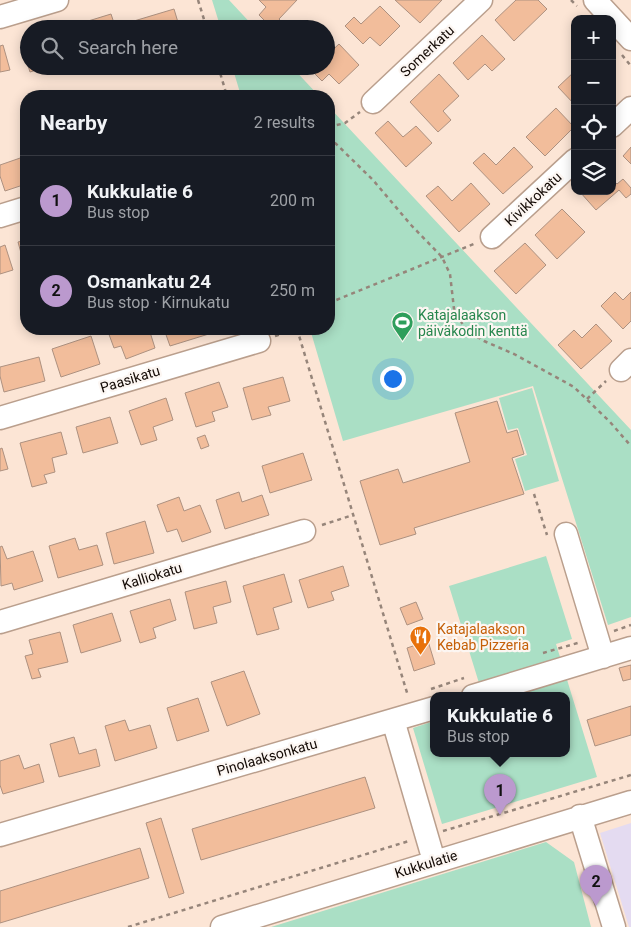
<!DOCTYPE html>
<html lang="en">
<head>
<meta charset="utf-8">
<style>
	:root { --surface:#171b24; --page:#242831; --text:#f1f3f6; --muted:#9ea1a6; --line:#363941; --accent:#bb99ce }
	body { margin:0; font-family:Roboto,sans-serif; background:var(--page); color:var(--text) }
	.controls { position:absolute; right:15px; top:15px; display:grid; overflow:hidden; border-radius:10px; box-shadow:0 2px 12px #0003 }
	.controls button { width:45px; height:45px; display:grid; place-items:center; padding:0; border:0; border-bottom:1px solid var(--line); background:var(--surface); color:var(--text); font:25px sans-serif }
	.you { position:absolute; left:392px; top:378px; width:18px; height:18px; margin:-12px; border:4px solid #fff; border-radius:50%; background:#1a73e8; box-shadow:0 0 0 8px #1a73e833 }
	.badge { display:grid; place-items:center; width:32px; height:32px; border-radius:50%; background:var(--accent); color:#111; font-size:16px; font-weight:700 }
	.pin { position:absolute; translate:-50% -41px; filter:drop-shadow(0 1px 2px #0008) }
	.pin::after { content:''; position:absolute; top:26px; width:18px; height:15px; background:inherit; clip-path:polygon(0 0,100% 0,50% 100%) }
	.popup { position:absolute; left:430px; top:692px; width:140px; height:65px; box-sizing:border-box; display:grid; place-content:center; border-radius:10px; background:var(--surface); filter:drop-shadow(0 1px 4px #0005); font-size:16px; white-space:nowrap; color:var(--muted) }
	.popup b { font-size:19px; color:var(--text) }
	.popup::after { content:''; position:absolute; left:50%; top:100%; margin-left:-10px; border:10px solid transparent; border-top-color:var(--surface) }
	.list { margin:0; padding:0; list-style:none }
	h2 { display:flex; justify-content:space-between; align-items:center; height:65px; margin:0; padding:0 20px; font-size:21px }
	h2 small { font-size:16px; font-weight:400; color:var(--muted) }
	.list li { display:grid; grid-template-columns:32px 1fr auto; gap:15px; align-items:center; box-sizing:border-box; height:90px; padding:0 20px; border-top:1px solid var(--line) }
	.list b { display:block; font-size:19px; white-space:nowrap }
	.list p { margin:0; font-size:16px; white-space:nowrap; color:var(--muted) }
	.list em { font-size:16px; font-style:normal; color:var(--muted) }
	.icon { flex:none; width:28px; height:28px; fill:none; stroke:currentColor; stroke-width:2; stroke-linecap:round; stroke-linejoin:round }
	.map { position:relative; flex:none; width:631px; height:927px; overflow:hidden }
	.search { position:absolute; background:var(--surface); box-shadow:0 2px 12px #0003; left:20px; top:20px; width:315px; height:55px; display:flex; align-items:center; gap:12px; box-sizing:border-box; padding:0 18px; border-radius:28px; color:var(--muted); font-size:19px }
	.panel { position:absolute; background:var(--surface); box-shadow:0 2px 12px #0003; left:20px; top:90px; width:315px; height:245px; border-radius:20px }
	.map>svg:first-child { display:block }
	.industrial { fill:#e4dbf1 }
	.green { fill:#aadfc5 }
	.building { fill:#f2bd9b; stroke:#ad9180 }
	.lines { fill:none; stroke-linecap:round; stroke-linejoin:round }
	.minor-casing { stroke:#ba9f8d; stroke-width:25 }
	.path { stroke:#96857a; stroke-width:2.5; stroke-dasharray:4 4; stroke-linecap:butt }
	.minor { stroke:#fff; stroke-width:22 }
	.labels { text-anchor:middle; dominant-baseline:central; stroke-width:4.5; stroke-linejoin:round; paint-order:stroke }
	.street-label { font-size:14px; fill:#130a05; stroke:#fcf6f2 }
	.leisure-label { font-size:14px; fill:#27864d; stroke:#fcf6f2; text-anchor:start }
	.food-label { font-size:14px; fill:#c56008; stroke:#fcf6f2; text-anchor:start }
</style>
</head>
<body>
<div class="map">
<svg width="631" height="927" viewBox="0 0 631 927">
	<rect width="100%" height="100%" fill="#fce5d5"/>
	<path class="industrial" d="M631,823V927H629L600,833Z"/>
	<path class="green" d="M212,0H229L256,29H221Z
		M232,66H291L319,96H241Z
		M329,107L631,430V617L608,625L533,386L343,441L310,329H329Z
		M532,388L559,481L525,491L515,459L527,455L518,428L508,430L499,398Z
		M546,556L572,639L556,644L597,777L442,824L413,728L434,721V754H566V696H483L449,586Z
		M546,842L574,862L591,927H271Z"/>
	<path class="building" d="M259,0H297L279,19L283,23L278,29H273L259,15L266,7Z
		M395,0H442L420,23Z
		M516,0H538L547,9L514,41L495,20Z
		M380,6L400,26L380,46L370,37L363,44L345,26L354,17L361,24Z
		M174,9L180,29H136L134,21Z
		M111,14L116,29H87L85,22Z
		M482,35L505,59L492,71L485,64L468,80L453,63Z
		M29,38V66H50L30,72L22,46L28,45L26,39Z
		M339,44L359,65L339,84L329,74L322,81L307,66H326V56Z
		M3,45L10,70L0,72V46Z
		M575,71V105L558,87Z
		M439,74L459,96L443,111L451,120L438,132L410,102Z
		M556,108L574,127L545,156L526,137Z
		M388,121L403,137L416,126L432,143L406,167L375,133Z
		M514,147L533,167L503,194L473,163L484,153L496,165Z
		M631,147V164L623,156Z
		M26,156V184L5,191L0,176V165Z
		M612,179L617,184L623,179L631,188V194L626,198L619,190L596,210L580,192L612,191Z
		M471,183L490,204L459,232L426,196L438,186L452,201Z
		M562,209L585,232L557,259L535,235Z
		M26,240V271L18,242Z
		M525,243L546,265L516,294L494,271Z
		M5,245L13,270L0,274V247Z
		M615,292L623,300L631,292V321L623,329L601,306Z
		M596,324L612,341L581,369L558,345L574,330L582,338Z
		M107,329H149L155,348L126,359L121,346L114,348Z
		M164,329H211L212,333L170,346Z
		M91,336L100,364L61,377L52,349Z
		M39,357L45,381L4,392L0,376V367Z
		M283,377L290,401L268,407L271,415L252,420L243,388Z
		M219,382L228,407L212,412L215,421L196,427L185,393Z
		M166,398L173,420L153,427L157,440L141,445L129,411Z
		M497,401L507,433L517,430L524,454L512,458L524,494L414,528L416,534L380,545L360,481L398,469L403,483L470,462L455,413Z
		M110,417L118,443L83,453L76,427Z
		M61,432L67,454L52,458L55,472L44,475L47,483L32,487L20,443Z
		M205,435L209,446L201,449L197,438Z
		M2,448L8,469L0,471V449Z
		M303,453L312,480L270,493L262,466Z
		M239,492L242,502L262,495L269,515L225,529L216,500Z
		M179,497L184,511L200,505L211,532L182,542L177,529L167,532L157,505Z
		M145,521L154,553L114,564L106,533Z
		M75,538L79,550L97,545L103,565L58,578L49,546Z
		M2,546L7,559L33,551L43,581L14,590L12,583L1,586L0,547Z
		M343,566L349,586L331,592L334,600L308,608L299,580Z
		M284,574L292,602L273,608L279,629L257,635L243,586Z
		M226,581L231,602L213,607L217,623L194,629L185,592Z
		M170,599L176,620L153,628L156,638L140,643L130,611Z
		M416,602L423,619L407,625L400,608Z
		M112,613L121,641L81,653L73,625Z
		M60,632L68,662L38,669L41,677L32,679L25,656L33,654L29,640Z
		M428,641L435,664L414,671L407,648Z
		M631,665V679L623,681L619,668Z
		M244,671L260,714L227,726L211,682Z
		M198,698L209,731L177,741L167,708Z
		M631,706V735L595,746L587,720Z
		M125,720L129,731L150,725L157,748L115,761L105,726Z
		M74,737L79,754L96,749L100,766L59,777L50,744Z
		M19,755L24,769L39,764L44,782L3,794L0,785V761Z
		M365,777L375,808L201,860L192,829Z
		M161,818L184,893L169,898L146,823Z
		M140,848L149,878L0,923V891Z"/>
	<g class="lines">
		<defs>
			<path id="minor" d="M595,0L631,39
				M0,17L57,0
				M373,102L481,0
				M612,126L631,108
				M0,216L26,208
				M492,237L575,160
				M621,370L631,360
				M0,418L259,341
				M566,534L603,657
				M0,622L304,531
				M473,696L631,648
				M393,720L434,708
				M580,816L614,927
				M0,835L393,720L434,861
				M222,927L631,802"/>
		</defs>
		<use href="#minor" class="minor-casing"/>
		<path class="path" d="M198,0L207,29
			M571,0L577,6
			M622,55L631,66
			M218,66L227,96
			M329,127L345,123L360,112
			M329,137L373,180L411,225L442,257L450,274L454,309L466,330L484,341L514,354L574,387L610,422L631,446
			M329,303L476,243
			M297,329L408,696
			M275,336L296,329
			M587,399L606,381
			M534,494L547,535
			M322,525L353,515
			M614,631L631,625
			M543,653L581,642
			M431,689L464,678
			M443,831L631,775
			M128,927L409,841"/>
		<use href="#minor" class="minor"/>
	</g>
	<defs>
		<symbol id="stadium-pin" viewBox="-11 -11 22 30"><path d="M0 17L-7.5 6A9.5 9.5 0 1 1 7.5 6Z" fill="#2e9e5b" stroke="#fcf6f2"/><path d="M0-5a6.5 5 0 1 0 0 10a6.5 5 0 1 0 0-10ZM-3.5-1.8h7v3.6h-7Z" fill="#fff"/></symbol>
		<symbol id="restaurant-pin" viewBox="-11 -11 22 30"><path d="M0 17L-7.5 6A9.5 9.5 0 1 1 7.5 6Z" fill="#e8710a" stroke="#fcf6f2"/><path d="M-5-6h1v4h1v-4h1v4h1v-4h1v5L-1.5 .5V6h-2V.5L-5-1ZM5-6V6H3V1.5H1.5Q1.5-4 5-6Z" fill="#fff"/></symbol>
	</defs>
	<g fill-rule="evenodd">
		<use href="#stadium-pin" x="390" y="310" width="25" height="34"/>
		<use href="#restaurant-pin" x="408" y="624" width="25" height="34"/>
	</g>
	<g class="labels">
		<g class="street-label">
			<text transform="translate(427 51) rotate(-43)">Somerkatu</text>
			<text transform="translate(533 199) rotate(-43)">Kivikkokatu</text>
			<text transform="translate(130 379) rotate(-17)">Paasikatu</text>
			<text transform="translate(152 576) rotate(-17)">Kalliokatu</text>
			<text transform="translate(267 757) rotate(-16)">Pinolaaksonkatu</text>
			<text transform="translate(426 864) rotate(-17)">Kukkulatie</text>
		</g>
		<g class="leisure-label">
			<text x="418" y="315">Katajalaakson<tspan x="418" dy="16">päiväkodin kenttä</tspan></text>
		</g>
		<g class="food-label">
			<text x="437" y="629">Katajalaakson<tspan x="437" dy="16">Kebab Pizzeria</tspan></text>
		</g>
	</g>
</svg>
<div class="controls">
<button>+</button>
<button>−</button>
<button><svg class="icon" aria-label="locate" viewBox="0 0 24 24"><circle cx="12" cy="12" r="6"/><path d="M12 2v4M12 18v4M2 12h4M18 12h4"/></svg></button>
<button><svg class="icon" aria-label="layers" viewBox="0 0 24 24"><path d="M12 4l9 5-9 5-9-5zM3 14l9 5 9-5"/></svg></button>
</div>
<div class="you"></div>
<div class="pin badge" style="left:500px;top:815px">1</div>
<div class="popup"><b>Kukkulatie 6</b>Bus stop</div>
<div class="pin badge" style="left:596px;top:906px">2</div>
<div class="search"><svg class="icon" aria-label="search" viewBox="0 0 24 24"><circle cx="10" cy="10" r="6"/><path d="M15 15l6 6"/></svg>Search here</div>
<section class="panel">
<h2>Nearby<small>2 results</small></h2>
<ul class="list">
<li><span class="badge">1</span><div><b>Kukkulatie 6</b><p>Bus stop</p></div><em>200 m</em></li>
<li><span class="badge">2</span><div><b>Osmankatu 24</b><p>Bus stop · Kirnukatu</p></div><em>250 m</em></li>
</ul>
</section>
</div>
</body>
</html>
